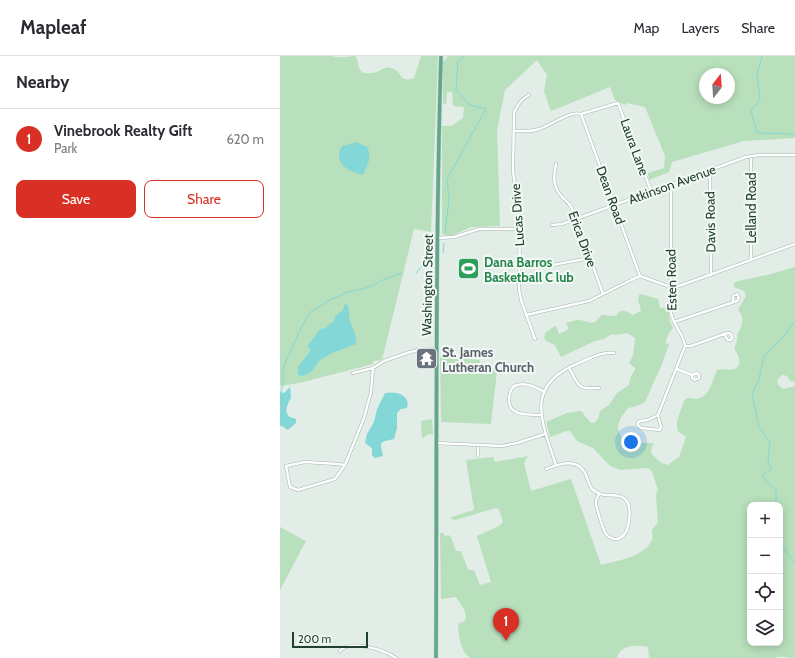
<!DOCTYPE html>
<html lang="en">
<head>
<meta charset="utf-8">
<style>
	:root { --surface:#fff; --page:#f2f2f3; --text:#2b2b33; --muted:#7c7c81; --line:#e1e1e2; --accent:#d93025 }
	body { margin:0; font-family:Cabin,sans-serif; background:var(--page); color:var(--text) }
	.controls { position:absolute; right:12px; bottom:12px; display:grid; overflow:hidden; border-radius:8px; box-shadow:0 2px 10px #0003 }
	.controls button { width:36px; height:36px; display:grid; place-items:center; padding:0; border:0; border-bottom:1px solid var(--line); background:var(--surface); color:var(--text); font:20px sans-serif }
	.compass { position:absolute; left:419px; top:12px; width:36px; height:36px; border-radius:50%; background:var(--surface); box-shadow:0 2px 10px #0003; rotate:17deg }
	.scale { position:absolute; left:12px; bottom:10px; width:76px; box-sizing:border-box; padding-left:4px; border:2px solid #204032; border-top:0; font-size:11px; line-height:14px; white-space:nowrap; color:#204032; -webkit-text-stroke:3px #f2f9f4; paint-order:stroke }
	.you { position:absolute; left:351px; top:386px; width:14px; height:14px; margin:-10px; border:3px solid #fff; border-radius:50%; background:#1a73e8; box-shadow:0 0 0 6px #1a73e833 }
	.badge { display:grid; place-items:center; width:26px; height:26px; border-radius:50%; background:var(--accent); color:#fff; font-size:13px; font-weight:700 }
	.pin { position:absolute; translate:-50% -33px; filter:drop-shadow(0 1px 2px #0008) }
	.pin::after { content:''; position:absolute; top:21px; width:14px; height:12px; background:inherit; clip-path:polygon(0 0,100% 0,50% 100%) }
	.list { margin:0; padding:0; list-style:none }
	h2 { display:flex; justify-content:space-between; align-items:center; height:52px; margin:0; padding:0 16px; font-size:17px }
	h2 small { font-size:13px; font-weight:400; color:var(--muted) }
	.list li { display:grid; grid-template-columns:26px 1fr auto; gap:12px; align-items:center; box-sizing:border-box; height:60px; padding:0 16px; border-top:1px solid var(--line) }
	.list b { display:block; font-size:15px; white-space:nowrap }
	.list p { margin:0; font-size:13px; white-space:nowrap; color:var(--muted) }
	.list em { font-size:13px; font-style:normal; color:var(--muted) }
	.actions { display:flex; gap:8px; padding:12px 16px }
	.actions a { flex:1; padding:9px 0; border:1px solid var(--accent); border-radius:8px; text-align:center; font-size:14px; color:var(--accent) }
	.actions .main { background:var(--accent); color:#fff }
	.icon { flex:none; width:22px; height:22px; fill:none; stroke:currentColor; stroke-width:2; stroke-linecap:round; stroke-linejoin:round }
	.map { position:relative; flex:none; width:515px; height:602px; overflow:hidden }
	header { display:flex; align-items:center; gap:24px; box-sizing:border-box; height:56px; padding:0 20px; background:var(--surface); border-bottom:1px solid var(--line) }
	header strong { font-size:19px }
	nav { display:flex; gap:22px; margin-inline-start:auto; font-size:14px }
	main { display:flex }
	aside { flex:1; background:var(--surface) }
	.map>svg:first-child { display:block }
	.green { fill:#b8e0bc; fill-rule:evenodd }
	.water { fill:#84d7d7 }
	.lines { fill:none; stroke-linecap:round; stroke-linejoin:round }
	.stream { stroke:#84d7d7; stroke-width:1 }
	.street-casing { stroke:#a3b6ac; stroke-width:3.5 }
	.primary-casing { stroke:#c1cac6; stroke-width:4.5 }
	.street { stroke:#fff; stroke-width:2.5 }
	.primary { stroke:#61a78a; stroke-width:3.5 }
	.labels { text-anchor:middle; dominant-baseline:central; stroke-width:4; stroke-linejoin:round; paint-order:stroke }
	.street-label { font-size:13px; fill:#204032; stroke:#f2f9f4 }
	.leisure-label { font-size:13px; font-weight:bold; fill:#27864d; stroke:#f2f9f4; text-anchor:start }
	.worship-label { font-size:13px; font-weight:bold; fill:#5b616d; stroke:#f2f9f4; text-anchor:start }
</style>
</head>
<body>
<header>
<strong>Mapleaf</strong>
<nav><a>Map</a><a>Layers</a><a>Share</a></nav>
</header>
<main>
<aside>
<h2>Nearby<small></small></h2>
<ul class="list">
<li><span class="badge">1</span><div><b>Vinebrook Realty Gift</b><p>Park</p></div><em>620 m</em></li>
</ul>
<div class="actions"><a class="main">Save</a><a>Share</a></div>
</aside>
<div class="map">
<svg width="515" height="602" viewBox="0 0 515 602">
	<rect width="100%" height="100%" fill="#e1ede6"/>
	<path class="green" d="M0,0H53C58,3 68,0 75,0C80,6 76,11 83,17C87,17 92,18 96,16C101,15 105,10 111,12C123,14 118,28 134,22L141,0H158L151,176L134,173L102,304L93,305V308L19,327L0,330Z
		M168,0H515V82L464,85L392,106L389,116L369,124L368,117L384,112L385,100L365,51L347,47L345,49L335,44L330,31L271,55L264,35L267,19L257,4L225,34L217,74L220,170L191,171L171,180L162,178V70H172L183,62L184,51L173,50L172,36H167L166,48L163,47V6ZM425,18H449V42H425Z
		M515,211V326L510,325C508,321 507,319 502,319L497,324L498,328L503,333L515,330V602C508,602 501,599 495,602H369L368,591C357,589 341,588 337,602H190C180,595 179,580 178,568L185,565C188,556 181,549 176,541L161,543L160,477H163L165,480L169,479L170,481H171L176,495H181L188,514H194L200,529L211,526L197,480L219,470L223,466L219,453L216,452L175,464L171,463V461L194,454L186,404L213,401L215,406L248,400L244,407L251,435L291,423L321,509C337,505 362,501 371,486C374,483 372,478 372,474L378,466L376,439L378,434L372,415L368,412L340,414L330,410L313,392L297,385L290,375H286L270,381L266,366L287,357L301,355L311,367H314L318,363L320,355L329,349L337,337L349,329L351,320L355,314V312L349,307L353,299L355,282L347,277L336,279L332,278L324,283L315,285L281,301L275,289L266,285L264,282L265,277L273,271L276,270L279,278L289,273L286,267C290,266 295,264 299,264C305,264 309,268 315,266C318,264 319,261 322,259L336,260L338,257C343,252 347,256 353,259L361,255L360,249L358,246L359,239L361,238L378,243L380,252H388L390,266L393,272L389,277L385,287L389,288L382,308L365,346L357,350L348,352C341,361 334,370 341,380C343,384 344,386 348,386C357,389 365,385 374,388L372,391L371,397L381,407L388,409L399,401L406,381C404,379 400,377 398,375C394,366 402,353 404,345L407,342C410,342 414,343 417,343C431,340 432,324 437,314C443,312 462,318 459,303C459,300 456,297 455,294C454,288 459,284 457,278C463,271 465,261 458,254L466,240L464,235L454,231V227L458,225L491,218ZM470,449H500V587H470Z
		M160,300L200,304V313L216,312L217,315L211,368L161,366Z
		M152,363L153,378H149L142,382L141,365Z
		M0,471L26,485L0,534Z"/>
	<path class="water" d="M76,86L89,92L88,95C92,102 86,112 83,119C69,116 52,107 62,90Z
		M67,248L69,253C68,261 71,268 74,275C76,278 76,284 76,288L52,297L40,304L30,317L23,320L18,319V311L31,294L28,291L29,288L40,273L46,272L49,268L53,266L56,259L63,254L64,249Z
		M10,331L11,342C8,347 3,356 10,361C12,362 14,362 16,363V367L8,374L2,370H0V336L4,337Z
		M105,337C115,335 131,338 127,352L121,353L117,357V372L114,383L105,385L101,387V391L103,400L95,402L92,399V392L85,387L87,378L94,366L97,353Z"/>
	<g class="lines">
		<path class="stream" d="M482,0L477,19L480,43L471,55L477,77L515,78
			M165,177L169,144L167,123L206,53L190,49L176,34L178,5L184,0
			M163,197L164,187
			M136,217L142,210L144,200L152,198
			M0,339L3,328V312L19,276L29,257L50,244L67,236L83,233L94,229L100,225L122,217
			M496,449V434L484,423L482,419L490,414L491,411L488,406L490,386L479,371L472,338L479,323L484,300L505,279L515,265
			M500,466V469
			M500,487L515,507"/>
		<defs>
			<path id="street" d="M249,39C241,43 237,49 234,57L233,115L240,169L239,233L241,244L255,283
				M301,58L360,220
				M234,75C242,75 251,76 259,73C270,70 290,54 301,58L338,47L371,135
				M471,100V204
				M276,108C273,121 273,132 283,142C287,146 291,149 293,155L323,238
				M430,114L431,219
				M272,169L282,168L466,101L479,99H515
				M158,182L174,181L199,173H240
				M262,211L310,202
				M246,259L309,245L351,224L360,220L388,230H399L515,188
				M394,266L457,245L459,242L457,238L453,240V246
				M405,290H411L444,278L449,277L451,278L452,281L451,284H448L444,278
				M289,311C298,329 297,334 319,332
				M397,313L412,319L417,317L419,319V322L415,324L412,322V319
				M73,317L93,312L104,305L127,297L138,294L156,293
				M261,359C249,358 230,361 229,345C229,339 230,334 234,330C245,325 255,331 265,336
				M378,359L381,371L380,374L361,372L358,369V367L360,365L368,364L378,359L405,290C404,278 393,269 391,257V128
				M156,387L222,390L237,387L265,378
				M198,400V389
				M25,406L58,408L65,409L55,423L18,434L10,431L6,410Z
				M65,409L84,362L91,336L93,312
				M276,409C262,366 243,329 299,307C309,303 322,295 334,297
				M266,413C280,408 298,401 306,419C308,424 309,429 312,433C323,444 338,435 346,444C353,451 350,486 334,483C331,482 328,481 326,478C321,470 319,458 316,449V444L319,438
				M60,595C70,583 105,594 116,602"/>
			<path id="primary" d="M156,602C157,401 155,201 161,0"/>
		</defs>
		<use href="#street" class="street-casing"/>
		<use href="#primary" class="primary-casing"/>
		<use href="#street" class="street"/>
		<use href="#primary" class="primary"/>
	</g>
	<defs>
		<symbol id="stadium-square" viewBox="-11 -11 22 22"><rect x="-9" y="-9" width="18" height="18" rx="4" fill="#2e9e5b" stroke="#f2f9f4"/><path d="M0-5a6.5 5 0 1 0 0 10a6.5 5 0 1 0 0-10ZM-3.5-1.8h7v3.6h-7Z" fill="#fff"/></symbol>
		<symbol id="temple-square" viewBox="-11 -11 22 22"><rect x="-9" y="-9" width="18" height="18" rx="4" fill="#6b7280" stroke="#f2f9f4"/><path d="M0-6L5-2H3V0L6.5 2.5H4V6H1.5V3h-3V6H-4V2.5H-6.5L-3 0V-2H-5Z" fill="#fff"/></symbol>
	</defs>
	<g fill-rule="evenodd">
		<use href="#stadium-square" x="176" y="200" width="25" height="25"/>
		<use href="#temple-square" x="134" y="290" width="25" height="25"/>
	</g>
	<g class="labels">
		<g class="street-label">
			<text transform="translate(355 91) rotate(70)">Laura Lane</text>
			<text transform="translate(392 128) rotate(-20)">Atkinson Avenue</text>
			<text transform="translate(331 139) rotate(70)">Dean Road</text>
			<text transform="translate(471 152) rotate(-90)">Lelland Road</text>
			<text transform="translate(237 159) rotate(-94)">Lucas Drive</text>
			<text transform="translate(430 166) rotate(-91)">Davis Road</text>
			<text transform="translate(303 183) rotate(70)">Erica Drive</text>
			<text transform="translate(391 224) rotate(-91)">Esten Road</text>
			<text transform="translate(147 229) rotate(-89)">Washington Street</text>
		</g>
		<g class="leisure-label">
			<text x="204" y="206">Dana Barros<tspan x="204" dy="15">Basketball C lub</tspan></text>
		</g>
		<g class="worship-label">
			<text x="162" y="296">St. James<tspan x="162" dy="15">Lutheran Church</tspan></text>
		</g>
	</g>
</svg>
<div class="controls">
<button>+</button>
<button>−</button>
<button><svg class="icon" aria-label="locate" viewBox="0 0 24 24"><circle cx="12" cy="12" r="6"/><path d="M12 2v4M12 18v4M2 12h4M18 12h4"/></svg></button>
<button><svg class="icon" aria-label="layers" viewBox="0 0 24 24"><path d="M12 4l9 5-9 5-9-5zM3 14l9 5 9-5"/></svg></button>
</div>
<svg class="compass" viewBox="-18 -18 36 36"><path d="M0-13l5 13h-10z" fill="#e53935"/><path d="M0 13l5-13h-10z" fill="#7c7c81"/></svg>
<div class="scale">200 m</div>
<div class="you"></div>
<div class="pin badge" style="left:226px;top:585px">1</div>
</div>
</main>
</body>
</html>
